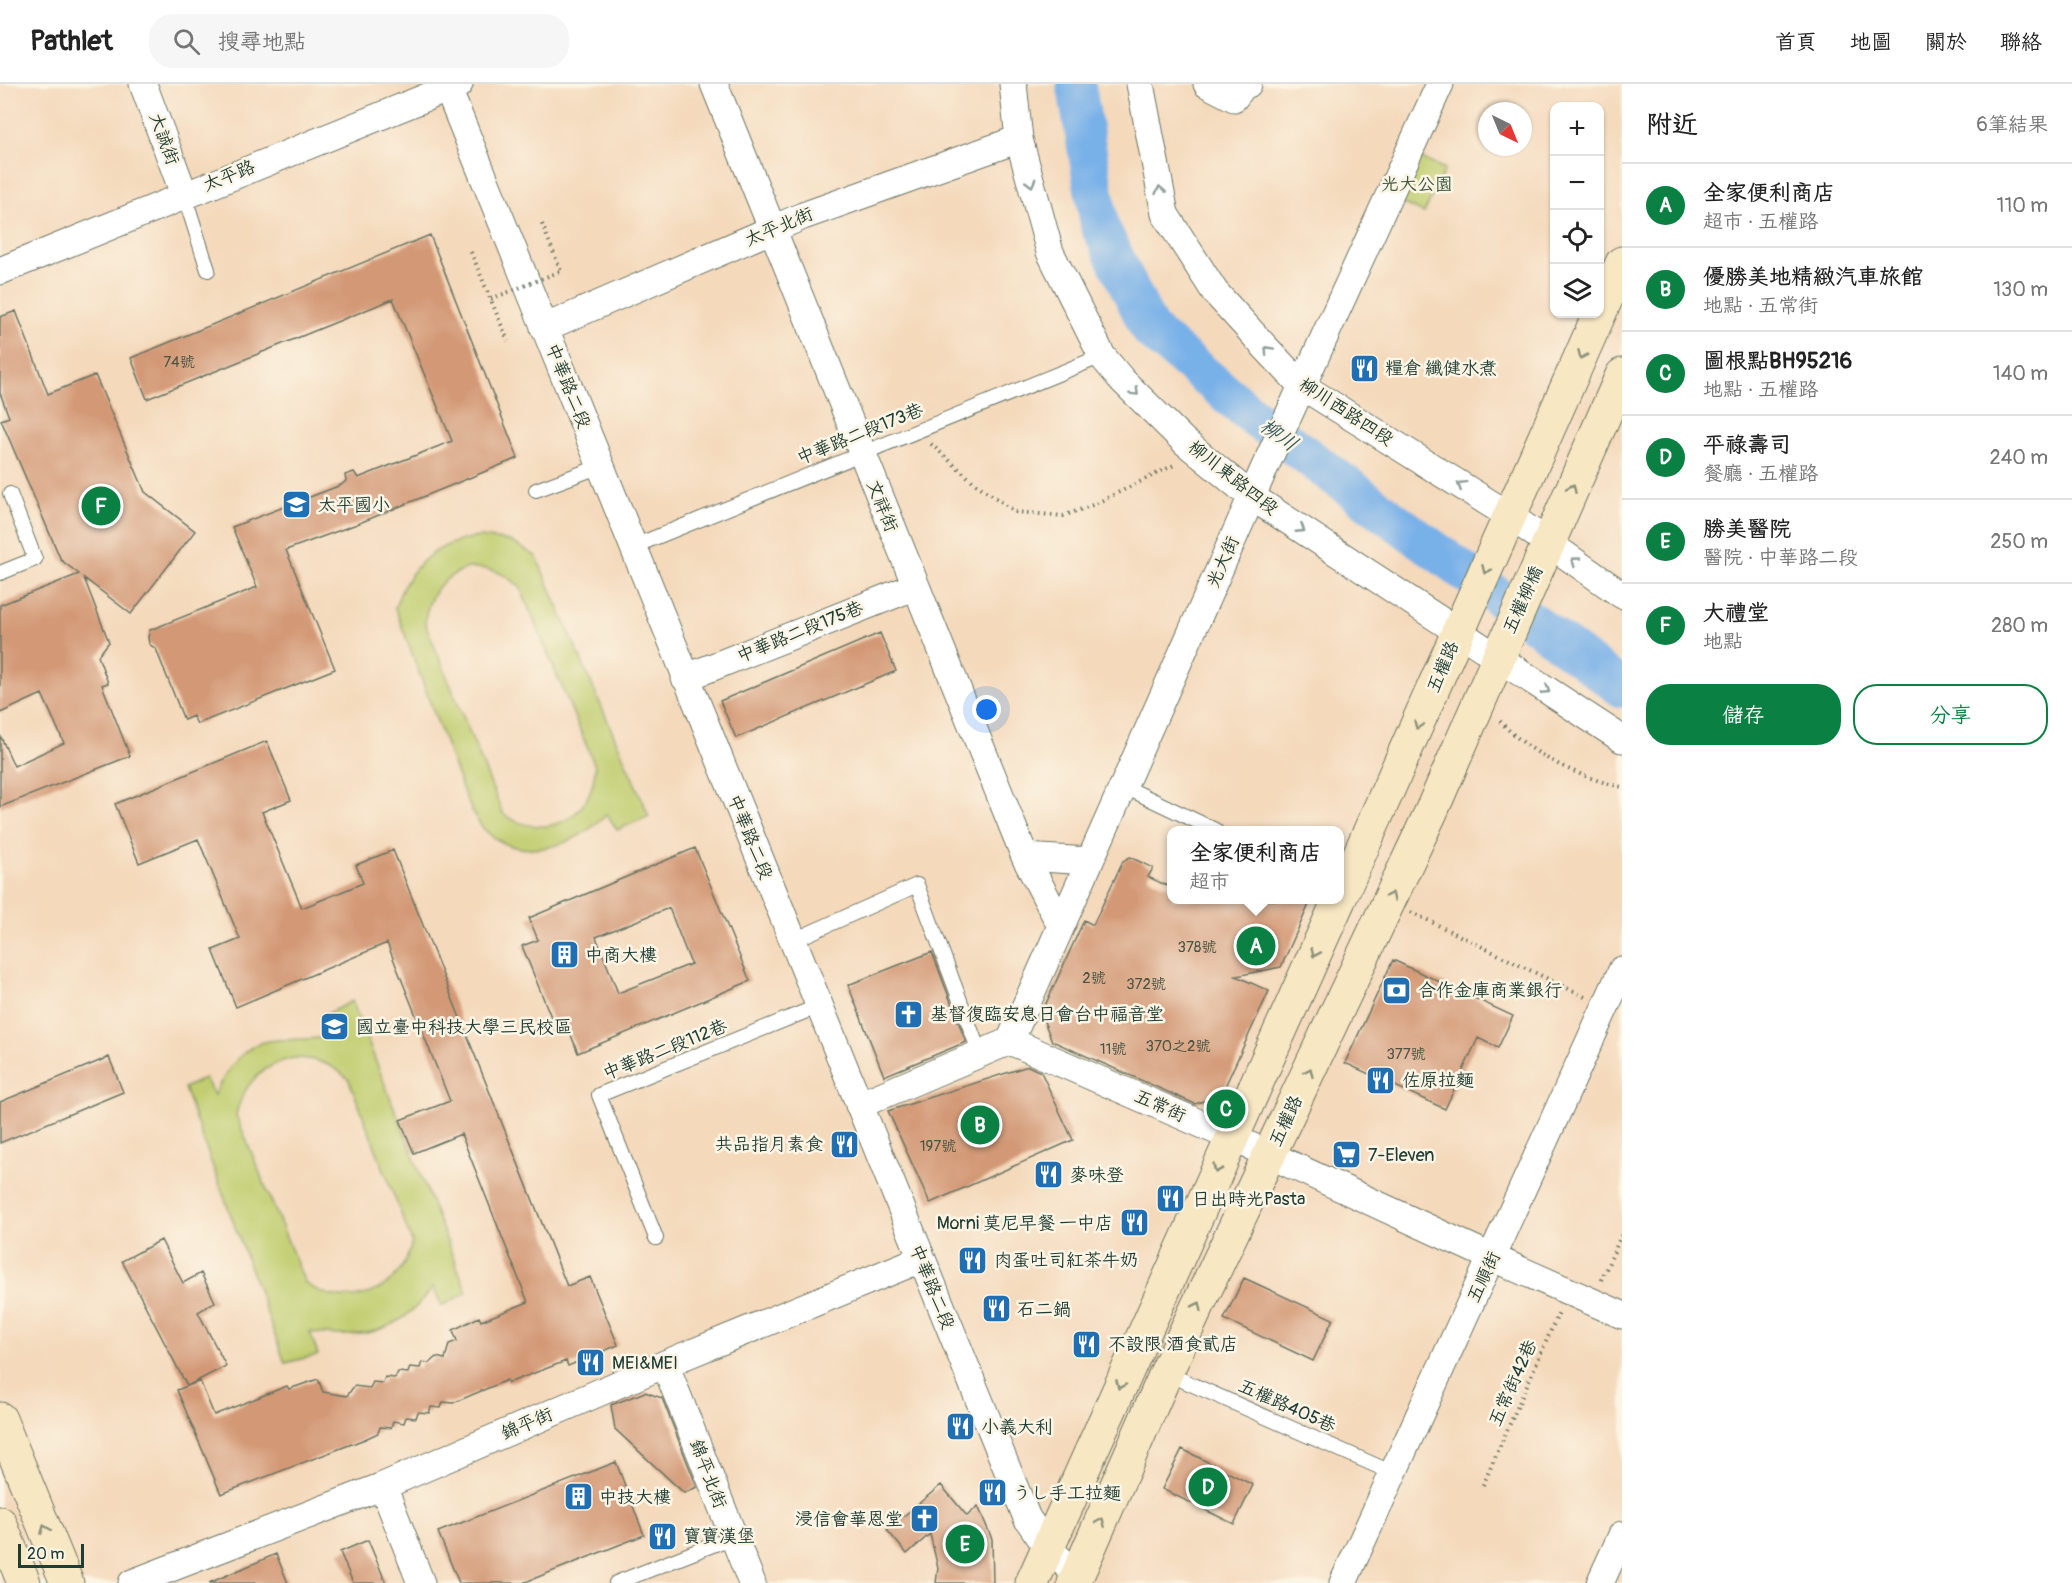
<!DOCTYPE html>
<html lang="zh-TW">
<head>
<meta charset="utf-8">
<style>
	:root { --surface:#fff; --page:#f6f6f6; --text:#222; --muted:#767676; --line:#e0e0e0; --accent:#0b8043 }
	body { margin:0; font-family:Pangolin,"LXGW WenKai TC","Klee One",sans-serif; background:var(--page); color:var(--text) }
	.controls { position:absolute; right:18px; top:18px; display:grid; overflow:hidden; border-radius:12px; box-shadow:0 2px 4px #0004 }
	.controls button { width:54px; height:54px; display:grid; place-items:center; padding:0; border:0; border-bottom:2px solid var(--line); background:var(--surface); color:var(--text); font:30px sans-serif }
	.compass { position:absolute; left:1478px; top:18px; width:54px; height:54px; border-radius:50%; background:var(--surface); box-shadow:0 2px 4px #0004; rotate:137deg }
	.scale { position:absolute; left:18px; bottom:15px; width:66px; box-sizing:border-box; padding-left:6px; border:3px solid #1f3d34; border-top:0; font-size:16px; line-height:21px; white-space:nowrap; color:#1f3d34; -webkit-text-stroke:4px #fcf5e5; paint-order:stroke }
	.you { position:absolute; left:987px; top:626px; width:21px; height:21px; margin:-15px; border:4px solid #fff; border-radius:50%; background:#1a73e8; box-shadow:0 0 0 9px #1a73e833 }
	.badge { display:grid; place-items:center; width:39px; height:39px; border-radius:50%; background:var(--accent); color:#fff; font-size:20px; font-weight:700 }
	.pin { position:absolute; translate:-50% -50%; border:3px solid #fff; box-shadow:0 2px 6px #0006 }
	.popup { position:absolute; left:1167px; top:742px; width:177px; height:78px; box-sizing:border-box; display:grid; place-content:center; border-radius:12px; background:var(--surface); filter:drop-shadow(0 2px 4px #0005); font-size:20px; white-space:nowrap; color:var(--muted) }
	.popup b { font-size:22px; color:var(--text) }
	.popup::after { content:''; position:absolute; left:50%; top:100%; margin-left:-12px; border:12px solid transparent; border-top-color:var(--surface) }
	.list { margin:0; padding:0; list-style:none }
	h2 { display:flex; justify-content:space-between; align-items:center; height:78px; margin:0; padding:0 24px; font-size:26px }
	h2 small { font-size:20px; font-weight:400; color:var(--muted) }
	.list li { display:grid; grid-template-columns:39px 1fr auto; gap:18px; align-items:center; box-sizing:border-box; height:84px; padding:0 24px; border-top:2px solid var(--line) }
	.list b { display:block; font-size:22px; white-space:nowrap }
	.list p { margin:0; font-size:20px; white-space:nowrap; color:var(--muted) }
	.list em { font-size:20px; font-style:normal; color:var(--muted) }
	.actions { display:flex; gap:12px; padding:18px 24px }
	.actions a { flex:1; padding:14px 0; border:2px solid var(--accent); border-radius:24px; text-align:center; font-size:21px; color:var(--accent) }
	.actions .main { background:var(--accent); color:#fff }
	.icon { flex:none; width:33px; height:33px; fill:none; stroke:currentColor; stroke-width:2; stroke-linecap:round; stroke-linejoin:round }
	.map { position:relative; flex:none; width:1622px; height:1499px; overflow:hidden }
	header { display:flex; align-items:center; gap:36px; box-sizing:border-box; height:84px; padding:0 30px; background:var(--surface); border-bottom:2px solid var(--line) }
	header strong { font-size:28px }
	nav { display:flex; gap:33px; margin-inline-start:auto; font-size:21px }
	.search { width:420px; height:54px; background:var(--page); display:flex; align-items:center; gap:15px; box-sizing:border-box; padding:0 21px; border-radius:24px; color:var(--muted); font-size:22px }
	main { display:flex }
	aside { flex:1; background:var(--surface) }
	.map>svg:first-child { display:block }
	.green { fill:#c1cd6f; stroke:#708552; stroke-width:1.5; fill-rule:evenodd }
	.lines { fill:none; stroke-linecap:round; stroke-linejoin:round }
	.river { stroke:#78b0e8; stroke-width:39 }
	.building { fill:#d39976; fill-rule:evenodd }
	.service-casing { stroke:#6a7463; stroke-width:16 }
	.minor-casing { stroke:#6a7463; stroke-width:29 }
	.secondary-casing { stroke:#6a7463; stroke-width:35 }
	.path { stroke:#6a7463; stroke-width:4; stroke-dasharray:1.5 4.5; stroke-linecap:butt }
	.service { stroke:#fff; stroke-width:14 }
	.minor { stroke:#fff; stroke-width:27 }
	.secondary { stroke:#f8e7c3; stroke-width:33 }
	.path-bridge { stroke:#6a7463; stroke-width:4; stroke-dasharray:1.5 4.5; stroke-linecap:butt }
	.oneway { stroke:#8f9e9a }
	.oneway2 { stroke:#8c927c }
	.labels { text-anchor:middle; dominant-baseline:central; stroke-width:5; stroke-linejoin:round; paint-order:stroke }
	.number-label { font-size:15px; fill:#4c5444 }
	.street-label { font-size:18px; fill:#1f3d34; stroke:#fcf5e5 }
	.park-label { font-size:18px; fill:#3f5a40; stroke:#fcf5e5 }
	.poi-label { font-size:18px; fill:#1f3d34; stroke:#fcf5e5; text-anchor:start }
	.water-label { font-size:20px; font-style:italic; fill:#355a61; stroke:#fcf5e5 }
</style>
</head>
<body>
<header>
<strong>Pathlet</strong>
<div class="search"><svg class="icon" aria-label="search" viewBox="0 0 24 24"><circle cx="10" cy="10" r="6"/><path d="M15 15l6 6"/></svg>搜尋地點</div>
<nav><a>首頁</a><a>地圖</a><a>關於</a><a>聯絡</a></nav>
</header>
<main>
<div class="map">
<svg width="1622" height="1499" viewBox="0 0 1622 1499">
	<rect width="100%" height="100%" fill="#fcf5e5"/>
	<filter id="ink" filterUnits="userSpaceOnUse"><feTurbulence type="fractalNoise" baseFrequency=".0167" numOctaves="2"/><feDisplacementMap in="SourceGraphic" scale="12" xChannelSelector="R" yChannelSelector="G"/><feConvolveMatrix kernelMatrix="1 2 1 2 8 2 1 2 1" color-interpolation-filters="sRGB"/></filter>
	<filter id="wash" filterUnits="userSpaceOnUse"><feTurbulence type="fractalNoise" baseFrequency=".008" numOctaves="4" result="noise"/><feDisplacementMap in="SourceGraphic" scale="24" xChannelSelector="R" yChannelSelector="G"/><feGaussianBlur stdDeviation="1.35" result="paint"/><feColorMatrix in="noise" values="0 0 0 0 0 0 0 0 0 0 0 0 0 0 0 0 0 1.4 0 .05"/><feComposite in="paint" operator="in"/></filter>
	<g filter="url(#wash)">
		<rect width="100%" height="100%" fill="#f4d9bb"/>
		<path class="green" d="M1408,69L1445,85L1424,129L1390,114Z
			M480,453L510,457L536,472L649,732L617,746L607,730C577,762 519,782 483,744C475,736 470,722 465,712L395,524C407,483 437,457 480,453ZM468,484C489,483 504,488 520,503L595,682C594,734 546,759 503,730L425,539C427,511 441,493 468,484Z
			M352,917L467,1208L442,1222L433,1203C401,1248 363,1257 310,1248L318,1271L285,1279L184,1004L205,994L214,1011C223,992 239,967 260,959C275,953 308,958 329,952L323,932ZM293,974C316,974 333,980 349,996L412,1158C401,1209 347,1229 305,1199L236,1031C243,1000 262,981 293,974Z"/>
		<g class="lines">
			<path class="river" d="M1076,0L1100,143L1150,246L1254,333L1622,604"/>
		</g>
		<g id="blocks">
			<path class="building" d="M430,151L518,374L357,440L286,466L335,585L197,640L193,632L184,636L156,565L149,560L148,553L150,546L257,503L232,443L341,401L346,397L345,391L354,388L358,394L452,357L393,215L147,315L131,274Z
				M16,227L48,310L95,291L145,408L195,447L131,530L84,494L109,558L98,572L108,599L102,601L130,672L0,723V651L14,682L64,659L42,610L0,629V521L79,490L61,476L1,336L9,333L0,309V233Z
				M880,549L896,587L736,654L720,617Z
				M267,657L291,716L262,728L302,824L363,799L356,781L393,766L567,1202L590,1193L618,1261L568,1282L566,1277L508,1299L507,1296L453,1319L443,1318L441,1324L431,1323L429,1329L418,1328L416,1334L406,1333L404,1339L393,1337L391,1344L380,1343L378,1349L365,1355L221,1410L177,1306L200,1297L214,1331L287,1302L289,1305L318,1295L323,1308L347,1312L354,1302L370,1304L373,1298L383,1299L385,1293L395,1294L398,1288L408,1289L410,1283L420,1284L422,1278L429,1279L436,1273L445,1275L449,1260L457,1257L453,1246L479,1233L481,1237L528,1218L461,1050L414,1069L400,1036L450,1017L387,859L236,923L213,866L240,855L198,755L139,779L115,720Z
				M695,764L750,897L578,969L569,946L558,950L522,862L538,856L529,834ZM669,824L691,880L618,909L596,853Z
				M1130,773L1153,784L1148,793L1172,804V816H1311L1281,883L1236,892L1269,907L1221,1011L1195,1020L1052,957L1043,935L1044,924L1084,836L1093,841L1123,777Z
				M932,868L966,958L884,992L848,901Z
				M1393,876L1513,932L1498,964L1478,954L1445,1025L1345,979Z
				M109,973L123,1008L0,1059V1018Z
				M1028,982L1041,988L1073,1056L930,1119L888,1027Z
				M161,1156L183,1199L201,1189L215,1218L198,1228L226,1282L187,1302L122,1177Z
				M1244,1194L1333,1235L1313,1277L1224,1235Z
				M645,1308L662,1314L697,1403L684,1409L615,1345L611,1321Z
				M1182,1365L1253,1401L1234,1440L1162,1405Z
				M616,1378L644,1451L523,1499H459L438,1448Z
				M941,1401L967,1432L978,1422L992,1455L993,1499H936L938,1484L930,1450L907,1470L887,1446Z
				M368,1456L386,1499H353L340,1468Z
				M276,1470L288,1499H209Z"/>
		</g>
	</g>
	<g filter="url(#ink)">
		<use href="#blocks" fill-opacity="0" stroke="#6a7463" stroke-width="1.5"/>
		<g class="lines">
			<defs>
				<path id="service" d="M184,110L208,186
					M536,406L601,382
					M632,463L1102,272
					M0,489L35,475L10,410
					M1123,702L1215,746
					M792,857L917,801L980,970
					M656,1154L599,1011L819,922
					M1166,1289L1393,1389
					M616,1499L733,1453"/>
				<path id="minor" d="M143,0L184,110
					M446,0L1027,1434L1047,1463L1077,1491
					M714,0L1025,773L1060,840
					M1013,0L1019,55L1050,168L1102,272L1122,296L1185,358L1252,413L1622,655
					M1140,0L1165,130L1215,208L1265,263L1302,302L1510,432L1622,511
					M1207,0L1234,14L1244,1L1248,0
					M0,187L459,0
					M544,244L803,132L1019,55
					M685,594L916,502
					M1025,773L1089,777
					M1010,957L1264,385L1440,0
					M859,1021L1010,957L1231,1053L1493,1174L1622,1231
					M665,1280L752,1499
					M383,1402L421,1499
					M132,1499L383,1402L665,1280L921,1175
					M1343,1499L1622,886
					M1600,1499L1622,1451"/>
				<path id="secondary" d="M1340,814L1622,179
					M0,1335L67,1499
					M0,1439L24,1499
					M1032,1499L1339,816
					M1074,1499L1166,1289L1431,728L1622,291"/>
			</defs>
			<use href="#service" class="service-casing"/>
			<use href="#minor" class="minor-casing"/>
			<use href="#secondary" class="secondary-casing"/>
			<path class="path" d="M542,140L561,187
				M471,168L508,257
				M931,360L976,400L1016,428L1063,432L1093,421L1176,380
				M1500,637C1529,670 1580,694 1622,703
				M1411,828L1585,913
				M1601,1196L1622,1150
				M1483,1401L1559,1228"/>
			<use href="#service" class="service"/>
			<use href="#minor" class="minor"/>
			<use href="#secondary" class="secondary"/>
			<path class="path-bridge" d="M491,215L561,187"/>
		</g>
		<defs><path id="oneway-chevron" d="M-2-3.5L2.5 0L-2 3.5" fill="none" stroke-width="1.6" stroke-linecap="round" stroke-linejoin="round" transform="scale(1.5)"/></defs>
		<g class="oneway">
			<use href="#oneway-chevron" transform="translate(1031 99) rotate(75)"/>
			<use href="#oneway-chevron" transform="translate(1160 106) rotate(-101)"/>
			<use href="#oneway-chevron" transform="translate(1268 266) rotate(-133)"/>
			<use href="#oneway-chevron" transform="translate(1135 308) rotate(45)"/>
			<use href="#oneway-chevron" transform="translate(1461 401) rotate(-148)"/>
			<use href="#oneway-chevron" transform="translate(1301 445) rotate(33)"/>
			<use href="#oneway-chevron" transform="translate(1575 477) rotate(-144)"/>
			<use href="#oneway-chevron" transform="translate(1546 606) rotate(32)"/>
		</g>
		<g class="oneway2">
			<use href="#oneway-chevron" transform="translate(1582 271) rotate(114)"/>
			<use href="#oneway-chevron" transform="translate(1572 404) rotate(-66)"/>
			<use href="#oneway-chevron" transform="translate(1486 486) rotate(114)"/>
			<use href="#oneway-chevron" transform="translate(1418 641) rotate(113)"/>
			<use href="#oneway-chevron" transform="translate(1391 812) rotate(-65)"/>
			<use href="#oneway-chevron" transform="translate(1315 869) rotate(114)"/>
			<use href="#oneway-chevron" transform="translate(1309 988) rotate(-65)"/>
			<use href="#oneway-chevron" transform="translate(1217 1085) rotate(114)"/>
			<use href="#oneway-chevron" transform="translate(1198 1222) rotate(-64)"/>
			<use href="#oneway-chevron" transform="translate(1120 1301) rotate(114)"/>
			<use href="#oneway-chevron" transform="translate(1101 1438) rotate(-67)"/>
			<use href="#oneway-chevron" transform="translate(45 1445) rotate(-112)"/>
		</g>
	</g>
	<defs>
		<symbol id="restaurant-square" viewBox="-11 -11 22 22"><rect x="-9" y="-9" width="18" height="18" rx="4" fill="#1f6fb2" stroke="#fcf5e5"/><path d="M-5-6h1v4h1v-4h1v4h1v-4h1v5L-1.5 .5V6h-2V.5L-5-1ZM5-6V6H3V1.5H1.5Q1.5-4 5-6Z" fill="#fff"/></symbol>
		<symbol id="school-square" viewBox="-11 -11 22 22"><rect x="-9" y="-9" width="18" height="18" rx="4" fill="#1f6fb2" stroke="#fcf5e5"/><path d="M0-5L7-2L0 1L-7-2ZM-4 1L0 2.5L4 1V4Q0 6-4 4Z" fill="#fff"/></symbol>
		<symbol id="building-square" viewBox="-11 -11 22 22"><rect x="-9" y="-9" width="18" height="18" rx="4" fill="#1f6fb2" stroke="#fcf5e5"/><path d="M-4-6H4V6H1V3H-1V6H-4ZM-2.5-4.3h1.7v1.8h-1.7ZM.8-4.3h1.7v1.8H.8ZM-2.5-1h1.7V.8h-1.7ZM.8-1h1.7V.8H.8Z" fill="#fff"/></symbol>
		<symbol id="bank-square" viewBox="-11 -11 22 22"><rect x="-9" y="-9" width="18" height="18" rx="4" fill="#1f6fb2" stroke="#fcf5e5"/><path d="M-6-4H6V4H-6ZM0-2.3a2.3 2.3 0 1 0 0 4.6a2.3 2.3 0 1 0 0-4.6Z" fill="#fff"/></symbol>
		<symbol id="church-square" viewBox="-11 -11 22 22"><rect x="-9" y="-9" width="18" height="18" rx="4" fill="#1f6fb2" stroke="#fcf5e5"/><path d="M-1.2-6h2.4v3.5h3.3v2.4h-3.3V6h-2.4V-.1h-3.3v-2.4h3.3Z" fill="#fff"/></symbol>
		<symbol id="university-square" viewBox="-11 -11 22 22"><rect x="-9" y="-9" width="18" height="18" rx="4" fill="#1f6fb2" stroke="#fcf5e5"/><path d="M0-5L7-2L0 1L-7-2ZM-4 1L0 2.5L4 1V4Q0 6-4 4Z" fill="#fff"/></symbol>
		<symbol id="supermarket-square" viewBox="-11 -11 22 22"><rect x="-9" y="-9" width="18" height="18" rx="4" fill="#1f6fb2" stroke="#fcf5e5"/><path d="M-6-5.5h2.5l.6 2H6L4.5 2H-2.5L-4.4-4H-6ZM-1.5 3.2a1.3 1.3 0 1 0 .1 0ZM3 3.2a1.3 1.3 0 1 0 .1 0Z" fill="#fff"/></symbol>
	</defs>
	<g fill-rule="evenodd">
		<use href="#restaurant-square" x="1348" y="268" width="33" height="33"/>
		<use href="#school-square" x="280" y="404" width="33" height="33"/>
		<use href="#building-square" x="548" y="854" width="33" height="33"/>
		<use href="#bank-square" x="1380" y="890" width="33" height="33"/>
		<use href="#church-square" x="892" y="914" width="33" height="33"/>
		<use href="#university-square" x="318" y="926" width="33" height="33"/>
		<use href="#restaurant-square" x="1364" y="980" width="33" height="33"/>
		<use href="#restaurant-square" x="828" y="1044" width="33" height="33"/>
		<use href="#supermarket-square" x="1330" y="1054" width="33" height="33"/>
		<use href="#restaurant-square" x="1032" y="1074" width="33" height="33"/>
		<use href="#restaurant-square" x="1154" y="1098" width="33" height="33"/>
		<use href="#restaurant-square" x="1118" y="1122" width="33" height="33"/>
		<use href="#restaurant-square" x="956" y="1160" width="33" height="33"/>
		<use href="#restaurant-square" x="980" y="1208" width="33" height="33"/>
		<use href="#restaurant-square" x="1070" y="1244" width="33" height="33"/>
		<use href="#restaurant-square" x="574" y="1262" width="33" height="33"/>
		<use href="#restaurant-square" x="944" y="1326" width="33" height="33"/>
		<use href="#restaurant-square" x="976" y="1392" width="33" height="33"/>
		<use href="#building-square" x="562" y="1396" width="33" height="33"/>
		<use href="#church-square" x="908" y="1418" width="33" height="33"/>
		<use href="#restaurant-square" x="646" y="1436" width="33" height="33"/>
	</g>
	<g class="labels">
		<g class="number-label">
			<text x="179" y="278">74號</text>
			<text x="1197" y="863">378號</text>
			<text x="1094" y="894">2號</text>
			<text x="1146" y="900">372號</text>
			<text x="1178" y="962">370之2號</text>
			<text x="1113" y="965">11號</text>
			<text x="1406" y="970">377號</text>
			<text x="938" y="1062">197號</text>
		</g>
		<g class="street-label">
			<text transform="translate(164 55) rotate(70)">大誠街</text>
			<text transform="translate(229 92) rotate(-22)">太平路</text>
			<text transform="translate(779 143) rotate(-23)">太平北街</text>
			<text transform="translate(568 302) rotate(68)">中華路二段</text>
			<text transform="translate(1346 328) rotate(33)">柳川西路四段</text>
			<text transform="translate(860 350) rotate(-22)">中華路二段173巷</text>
			<text transform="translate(1233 394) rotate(38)">柳川東路四段</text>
			<text transform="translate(882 422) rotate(68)">文祥街</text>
			<text transform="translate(1223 478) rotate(-66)">光大街</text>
			<text transform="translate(1523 516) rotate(-66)">五權柳橋</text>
			<text transform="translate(800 548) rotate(-22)">中華路二段175巷</text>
			<text transform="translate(1443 583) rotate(-67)">五權路</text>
			<text transform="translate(750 753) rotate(68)">中華路二段</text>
			<text transform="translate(665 966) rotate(-22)">中華路二段112巷</text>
			<text transform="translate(1160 1022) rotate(24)">五常街</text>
			<text transform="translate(1286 1037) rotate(-65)">五權路</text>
			<text transform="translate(1484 1193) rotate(-65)">五順街</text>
			<text transform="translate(932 1203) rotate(68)">中華路二段</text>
			<text transform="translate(1513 1299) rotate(-66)">五常街42巷</text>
			<text transform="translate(1287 1322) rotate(24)">五權路405巷</text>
			<text transform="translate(527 1340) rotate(-23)">錦平街</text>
			<text transform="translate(708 1390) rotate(69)">錦平北街</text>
		</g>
		<g class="park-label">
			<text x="1417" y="100">光大公園</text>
		</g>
		<g class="poi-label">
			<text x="1385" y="284">糧倉 纖健水煮</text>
			<text x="318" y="421">太平國小</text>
			<text x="585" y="871">中商大樓</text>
			<text x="1418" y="906">合作金庫商業銀行</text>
			<text x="930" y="930">基督復臨安息日會台中福音堂</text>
			<text x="356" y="943">國立臺中科技大學三民校區</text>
			<text x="1402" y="996">佐原拉麵</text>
			<text x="823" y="1060" text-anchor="end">共品指月素食</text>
			<text x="1368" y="1071">7-Eleven</text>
			<text x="1070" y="1091">麥味登</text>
			<text x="1192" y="1115">日出時光Pasta</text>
			<text x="1113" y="1139" text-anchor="end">Morni 莫尼早餐 一中店</text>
			<text x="994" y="1176">肉蛋吐司紅茶牛奶</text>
			<text x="1017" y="1225">石二鍋</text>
			<text x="1108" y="1260">不設限 酒食貳店</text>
			<text x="612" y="1279">MEI&amp;MEI</text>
			<text x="981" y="1343">小義大利</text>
			<text x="1013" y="1409">うし手工拉麵</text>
			<text x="599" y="1413">中技大樓</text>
			<text x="903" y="1435" text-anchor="end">浸信會華恩堂</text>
			<text x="683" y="1452">寶寶漢堡</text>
		</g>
		<g class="water-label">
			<text transform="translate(1279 351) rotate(36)">柳川</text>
		</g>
	</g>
</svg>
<div class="controls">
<button>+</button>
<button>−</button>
<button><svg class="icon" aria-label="locate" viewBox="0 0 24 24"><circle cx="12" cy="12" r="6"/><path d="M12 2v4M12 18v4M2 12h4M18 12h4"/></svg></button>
<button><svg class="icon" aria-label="layers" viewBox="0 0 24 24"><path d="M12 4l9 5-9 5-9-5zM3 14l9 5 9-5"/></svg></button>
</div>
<svg class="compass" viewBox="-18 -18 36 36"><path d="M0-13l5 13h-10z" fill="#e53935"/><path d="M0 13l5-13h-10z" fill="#767676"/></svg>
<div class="scale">20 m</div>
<div class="you"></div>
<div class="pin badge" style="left:1256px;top:862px">A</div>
<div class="popup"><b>全家便利商店</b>超市</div>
<div class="pin badge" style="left:980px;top:1041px">B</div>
<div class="pin badge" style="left:1226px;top:1025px">C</div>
<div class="pin badge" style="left:1208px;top:1403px">D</div>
<div class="pin badge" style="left:965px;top:1460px">E</div>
<div class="pin badge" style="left:101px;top:422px">F</div>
</div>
<aside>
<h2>附近<small>6筆結果</small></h2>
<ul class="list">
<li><span class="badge">A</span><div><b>全家便利商店</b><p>超市 · 五權路</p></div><em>110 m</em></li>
<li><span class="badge">B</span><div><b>優勝美地精緻汽車旅館</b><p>地點 · 五常街</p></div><em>130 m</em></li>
<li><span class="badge">C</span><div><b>圖根點BH95216</b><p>地點 · 五權路</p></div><em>140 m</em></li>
<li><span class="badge">D</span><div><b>平祿壽司</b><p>餐廳 · 五權路</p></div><em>240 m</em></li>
<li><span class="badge">E</span><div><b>勝美醫院</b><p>醫院 · 中華路二段</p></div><em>250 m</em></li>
<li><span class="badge">F</span><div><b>大禮堂</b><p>地點</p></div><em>280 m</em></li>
</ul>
<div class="actions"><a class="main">儲存</a><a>分享</a></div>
</aside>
</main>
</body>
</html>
